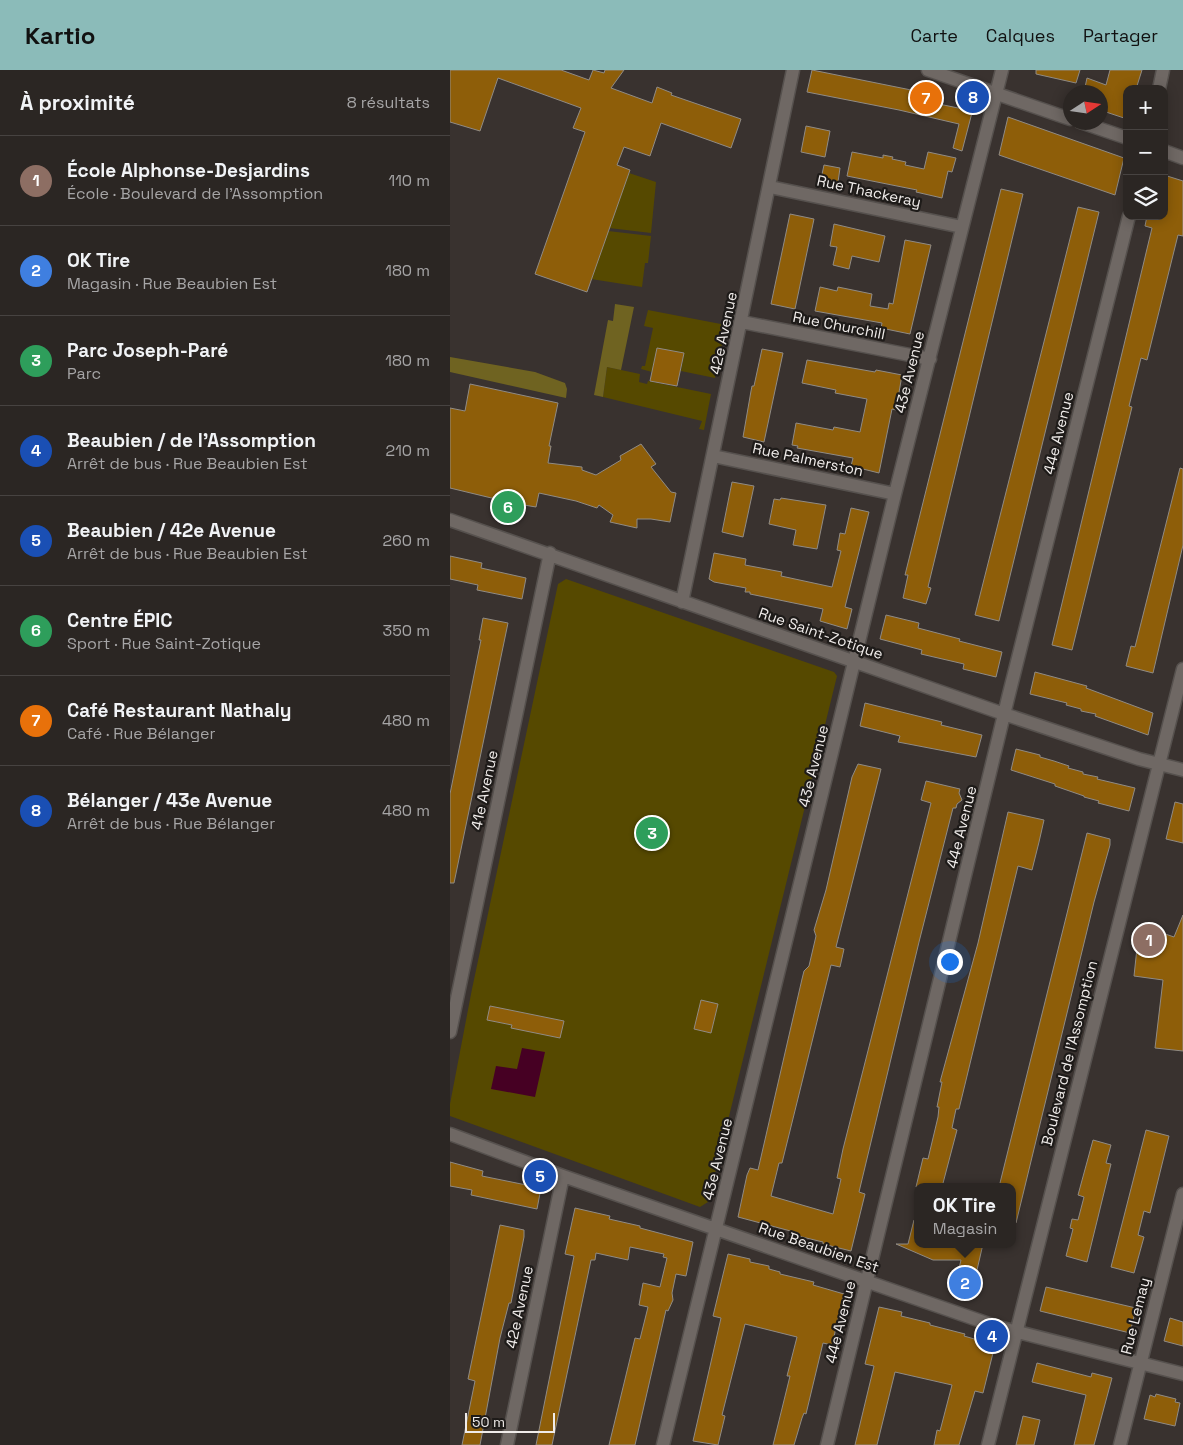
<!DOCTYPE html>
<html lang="fr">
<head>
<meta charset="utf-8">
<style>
	:root { --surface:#2b2623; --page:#373230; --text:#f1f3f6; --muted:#a6a5a6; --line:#474341; --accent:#8bbbb9 }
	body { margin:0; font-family:"Space Grotesk",sans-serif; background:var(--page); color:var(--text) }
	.controls { position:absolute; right:15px; top:15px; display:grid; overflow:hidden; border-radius:10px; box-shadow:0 2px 12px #0003 }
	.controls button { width:45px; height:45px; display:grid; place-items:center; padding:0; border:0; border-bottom:1px solid var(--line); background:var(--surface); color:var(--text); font:25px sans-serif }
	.compass { position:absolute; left:613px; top:15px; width:45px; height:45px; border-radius:50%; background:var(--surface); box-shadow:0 2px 12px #0003; rotate:78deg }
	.scale { position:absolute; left:15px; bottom:12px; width:90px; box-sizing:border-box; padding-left:5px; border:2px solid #f0ecea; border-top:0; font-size:14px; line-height:18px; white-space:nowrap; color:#f0ecea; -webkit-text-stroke:4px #1e1b19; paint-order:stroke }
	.you { position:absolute; left:499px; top:891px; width:18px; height:18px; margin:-12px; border:4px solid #fff; border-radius:50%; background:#1a73e8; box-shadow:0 0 0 8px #1a73e833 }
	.badge { display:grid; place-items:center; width:32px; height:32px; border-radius:50%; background:var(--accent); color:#fff; font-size:16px; font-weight:700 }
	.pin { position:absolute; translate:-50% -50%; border:2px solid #fff; box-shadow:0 1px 5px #0006 }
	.popup { position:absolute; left:464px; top:1113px; width:102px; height:65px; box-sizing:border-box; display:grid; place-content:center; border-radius:10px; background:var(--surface); filter:drop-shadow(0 1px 4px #0005); font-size:16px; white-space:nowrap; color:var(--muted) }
	.popup b { font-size:19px; color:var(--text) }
	.popup::after { content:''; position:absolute; left:50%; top:100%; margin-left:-10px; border:10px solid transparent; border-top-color:var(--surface) }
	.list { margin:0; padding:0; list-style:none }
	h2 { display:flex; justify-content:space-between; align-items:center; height:65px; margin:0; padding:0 20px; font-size:21px }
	h2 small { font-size:16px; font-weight:400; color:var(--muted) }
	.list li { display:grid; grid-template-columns:32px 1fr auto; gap:15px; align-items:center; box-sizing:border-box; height:90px; padding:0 20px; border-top:1px solid var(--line) }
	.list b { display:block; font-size:19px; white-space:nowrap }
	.list p { margin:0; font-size:16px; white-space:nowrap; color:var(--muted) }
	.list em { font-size:16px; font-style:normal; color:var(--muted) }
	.icon { flex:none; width:28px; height:28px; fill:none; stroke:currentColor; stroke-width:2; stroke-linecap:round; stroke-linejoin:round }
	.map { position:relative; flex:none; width:733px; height:1375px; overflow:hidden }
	header { display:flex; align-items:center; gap:30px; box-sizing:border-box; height:70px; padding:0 25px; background:var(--accent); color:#111 }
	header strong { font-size:24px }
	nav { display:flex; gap:28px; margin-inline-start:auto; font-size:18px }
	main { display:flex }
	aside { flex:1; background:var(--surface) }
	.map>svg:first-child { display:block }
	.green { fill:#564900 }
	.forest { fill:#6f6321 }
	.water { fill:#460023 }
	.building { fill:#8e5e09; stroke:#908b85 }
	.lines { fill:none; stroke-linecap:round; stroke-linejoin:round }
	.minor-casing { stroke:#56514e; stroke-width:15 }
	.minor { stroke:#6f6864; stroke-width:12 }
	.labels { text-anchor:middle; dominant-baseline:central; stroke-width:4.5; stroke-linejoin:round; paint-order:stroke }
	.street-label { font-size:15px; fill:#f0ecea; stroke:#1e1b19 }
</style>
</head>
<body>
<header>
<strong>Kartio</strong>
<nav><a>Carte</a><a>Calques</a><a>Partager</a></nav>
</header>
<main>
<aside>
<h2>À proximité<small>8 résultats</small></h2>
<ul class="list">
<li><span class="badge" style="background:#8d6e63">1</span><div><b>École Alphonse-Desjardins</b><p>École · Boulevard de l'Assomption</p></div><em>110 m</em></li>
<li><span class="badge" style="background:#3f7fe0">2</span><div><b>OK Tire</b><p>Magasin · Rue Beaubien Est</p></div><em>180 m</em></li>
<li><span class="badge" style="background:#2e9e5b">3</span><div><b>Parc Joseph-Paré</b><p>Parc</p></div><em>180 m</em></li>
<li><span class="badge" style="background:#1a4fb4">4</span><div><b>Beaubien / de l'Assomption</b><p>Arrêt de bus · Rue Beaubien Est</p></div><em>210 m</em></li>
<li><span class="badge" style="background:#1a4fb4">5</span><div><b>Beaubien / 42e Avenue</b><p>Arrêt de bus · Rue Beaubien Est</p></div><em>260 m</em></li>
<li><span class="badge" style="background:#2e9e5b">6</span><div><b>Centre ÉPIC</b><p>Sport · Rue Saint-Zotique</p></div><em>350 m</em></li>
<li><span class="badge" style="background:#e8710a">7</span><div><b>Café Restaurant Nathaly</b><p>Café · Rue Bélanger</p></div><em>480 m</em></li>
<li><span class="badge" style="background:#1a4fb4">8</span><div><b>Bélanger / 43e Avenue</b><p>Arrêt de bus · Rue Bélanger</p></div><em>480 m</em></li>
</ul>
</aside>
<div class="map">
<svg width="733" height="1375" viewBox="0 0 733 1375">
	<rect width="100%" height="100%" fill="#39322f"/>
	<path class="green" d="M179,103L206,112L201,163L159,158Z
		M158,161L201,166L198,193H195L192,217L141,209Z
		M198,240L276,255L265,308L231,301L234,283L207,278L202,302L191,299L192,296H195L203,258L194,256Z
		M157,297L190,304L189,312L197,314L198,311L261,324L254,360L249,359L252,351L153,327Z
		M116,509L384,602L387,606L258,1132L250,1137L0,1046V1034L22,919L108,514Z"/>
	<path class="forest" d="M165,234L184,237L171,300L157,297L153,327L144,325L158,250L163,251Z
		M0,287L85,302L115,313L117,319L116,328L0,302Z"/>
	<path class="water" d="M72,978L95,982L85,1027L41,1019L46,996L67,999Z"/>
	<path class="building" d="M0,0H111L139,10L143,0L154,3L155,0H174L161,18L202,33L207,17L222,23L221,25L291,49L281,78L211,53L200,86L174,77L167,95L180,100L137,222L85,204L135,62L123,58L131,38L48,8L30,61L0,52Z
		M362,0L481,24L479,32L513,39L514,33L524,35L512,81L503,78L509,54L449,40L357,22Z
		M586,0H630L626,13L586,4Z
		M660,0H692L686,19H677V49L650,40V22H634L637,8L656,15Z
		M558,47L674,88L665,125L549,85Z
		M356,56L380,61L375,87L351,82Z
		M402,82L433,88V85L443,87L442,89L456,92L455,95L474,99L478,82L506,88L502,102L498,101L492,128L466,122L467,120L397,106Z
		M374,95L390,98L388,112L371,109Z
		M714,105L733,111V166L728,165L697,290L691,288L679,336L682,337L622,580L602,575L702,158L695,156L697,146H714Z
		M551,119L573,124L478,517L481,518L476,534L453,528L458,505H455Z
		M628,137L649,142L549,551L525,545Z
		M340,144L364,149L345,239L321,234Z
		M384,154L435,166L429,192L402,186L399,199L383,195L387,177L380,176Z
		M455,170L481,175L460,264L431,258L432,253L365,241L370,217L387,221L388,217L422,224L420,236L438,239L439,233L443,234Z
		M207,278L234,283L227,316L200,311Z
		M312,279L333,283L314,372L293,367L301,321L302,316H304Z
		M357,290L425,302L426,300L452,305L446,340L442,339L429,403L401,396L403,388L347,378L348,376L342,375L346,353L383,360L384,357L410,362L417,329L385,323L386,320L352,313Z
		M20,314L108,333L99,376H101L98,393L132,397V400L146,405L171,390L170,386L191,374L206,394L201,397L221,422L226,423L220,452L201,449H187V458L160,452L163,445L149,435L147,438L126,431L89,423L86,437L74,435L72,446L52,442L54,431L0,418V338L15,341Z
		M730,398L733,399V475L703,603L676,596L681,576L685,577Z
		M282,412L304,416L293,467L272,462Z
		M331,428L376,435L367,479L343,475L346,460L319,454L324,429L330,430Z
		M401,438L419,442L395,537L402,539L397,559L370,551L373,539L300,524V522H295L296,518L264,512L259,509L264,483L296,489L295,495L332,502L331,506L382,517L391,481L387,480L390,463L395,464Z
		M0,486L32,493L31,498L76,508L72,529L27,520L28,515L0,509Z
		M436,545L469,553L468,558L510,569L509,571L552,582L546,607L513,599L514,594L471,584L472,580L430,569Z
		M33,548L58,553L4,813H0V724L31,570H29Z
		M585,602L637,616L636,618L703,643L698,665L645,646L646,644L631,641V639L616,635L617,633L580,624Z
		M415,633L492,652L491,655L532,665L526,687L448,672L450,666L410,656Z
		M566,679L590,685V687L604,691L619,696L618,698L633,702V704L648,707L647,709L685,718L679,741L648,733L649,731L634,727V726L605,716V714L561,700Z
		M408,694L431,699L386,877L394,879L390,897L381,895L332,1093H329L321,1126L383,1144L391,1109L387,1108L393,1079L481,733L471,730L476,711L510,719L509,723L512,730L507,734L506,738H503L469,872L409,1122L415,1124L401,1181L373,1174V1172L348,1166V1163L288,1147L297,1105L300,1098L308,1100L352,909L354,901L359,896L366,866L364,860L376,820L402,707Z
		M725,732L733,734V773L716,769Z
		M558,742L594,750L589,772L582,800L568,796L509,1039H506L502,1058L507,1060L492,1117H466L473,1088L478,1089L488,1047L489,1037H487L492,1012H490L528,873Z
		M637,763L660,769V775L644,832L566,1153H562V1117H549Z
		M733,845V981L705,978L713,910L684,906L687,878L695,857L724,867Z
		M251,930L268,934L261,963L244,959Z
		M40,936L114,951L110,968L61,958L62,955L37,950Z
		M696,1060L719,1066L700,1143L694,1141L688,1165L694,1167L684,1203L661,1197Z
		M643,1070L661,1075L656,1093L661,1094L637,1192L616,1186L623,1159L620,1158L622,1149L628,1150L634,1127L628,1125Z
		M0,1092L33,1101L32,1106L91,1118L87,1139L21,1125L22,1120L0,1116Z
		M125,1138L160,1146L159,1149L190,1156V1158L243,1172L236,1206L226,1204L222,1223L223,1230L218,1241L216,1240L185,1375H159L185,1268L190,1269L198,1237L189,1235L193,1213L210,1217L217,1188L213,1187L214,1184L180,1177L178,1190L146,1183L145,1190H141L102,1375H86L124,1186L115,1184Z
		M464,1150H468V1174H533L521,1226L504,1220L511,1190H483L446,1174H458Z
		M50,1155L74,1160V1167L61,1233H59L50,1268L30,1375H12L25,1311L18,1309Z
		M278,1184L300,1189V1192L319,1196V1199L330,1202V1204L364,1212L363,1215L394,1224L382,1275L373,1273L356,1344L354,1343L352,1348L344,1375H323L340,1306H337L347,1267L295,1254L272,1345L275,1346L268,1375L243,1371L271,1248L263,1246Z
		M596,1217L686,1238L680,1263L590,1241Z
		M429,1237L452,1242L451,1246L480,1253V1255L515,1264L514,1266L545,1275L533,1323L525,1321L509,1375H484L487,1360L490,1361L502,1315L445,1302L427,1375H405L424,1296L415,1294Z
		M720,1248L733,1252V1276L714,1271Z
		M587,1293L641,1307L642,1303L662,1308L644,1375H624L636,1325L582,1312Z
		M706,1324L726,1329L725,1332L730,1333L725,1356L694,1349L700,1325L705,1327Z
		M573,1346L590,1350L584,1375H566Z"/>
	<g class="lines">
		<defs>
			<path id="minor" d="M478,0L620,49
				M709,19L713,0
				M630,52L677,68
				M714,81L733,88
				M320,117L512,157
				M292,252L480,289
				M263,386L445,424
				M0,450L554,644L689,689L733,700
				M232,532L343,0
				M0,962L100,483
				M0,1064L113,1106L548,1257L733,1304
				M57,1375L113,1106
				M213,1375L445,424L552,0
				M377,1375L558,628L679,146
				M538,1375L733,599
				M670,1375L733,1124"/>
		</defs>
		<use href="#minor" class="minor-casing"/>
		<use href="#minor" class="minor"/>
	</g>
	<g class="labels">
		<g class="street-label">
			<text transform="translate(419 121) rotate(12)">Rue Thackeray</text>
			<text transform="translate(389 255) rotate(11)">Rue Churchill</text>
			<text transform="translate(273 263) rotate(-78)">42e Avenue</text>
			<text transform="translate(459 302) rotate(-76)">43e Avenue</text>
			<text transform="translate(608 363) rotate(-76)">44e Avenue</text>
			<text transform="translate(358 389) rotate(12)">Rue Palmerston</text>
			<text transform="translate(371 563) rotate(19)">Rue Saint-Zotique</text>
			<text transform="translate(363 696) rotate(-76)">43e Avenue</text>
			<text transform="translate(34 720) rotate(-78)">41e Avenue</text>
			<text transform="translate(511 757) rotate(-76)">44e Avenue</text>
			<text transform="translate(619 983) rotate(-76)">Boulevard de l'Assomption</text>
			<text transform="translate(267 1089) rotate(-76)">43e Avenue</text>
			<text transform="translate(369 1177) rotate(19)">Rue Beaubien Est</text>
			<text transform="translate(69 1237) rotate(-78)">42e Avenue</text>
			<text transform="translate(685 1246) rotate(-76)">Rue Lemay</text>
			<text transform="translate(390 1252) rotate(-76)">44e Avenue</text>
		</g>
	</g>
</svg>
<div class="controls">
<button>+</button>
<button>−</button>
<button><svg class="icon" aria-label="layers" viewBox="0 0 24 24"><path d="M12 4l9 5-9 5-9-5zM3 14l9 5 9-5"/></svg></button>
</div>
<svg class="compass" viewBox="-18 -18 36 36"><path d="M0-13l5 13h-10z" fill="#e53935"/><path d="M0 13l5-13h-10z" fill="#a6a5a6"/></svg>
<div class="scale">50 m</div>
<div class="you"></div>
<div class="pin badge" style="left:699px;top:870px;background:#8d6e63">1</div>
<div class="pin badge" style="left:515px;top:1213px;background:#3f7fe0">2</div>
<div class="popup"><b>OK Tire</b>Magasin</div>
<div class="pin badge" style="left:202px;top:763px;background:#2e9e5b">3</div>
<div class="pin badge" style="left:542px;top:1266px;background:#1a4fb4">4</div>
<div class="pin badge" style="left:90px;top:1106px;background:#1a4fb4">5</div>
<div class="pin badge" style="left:58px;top:437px;background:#2e9e5b">6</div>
<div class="pin badge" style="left:476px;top:28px;background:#e8710a">7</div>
<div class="pin badge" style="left:523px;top:27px;background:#1a4fb4">8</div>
</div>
</main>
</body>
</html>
